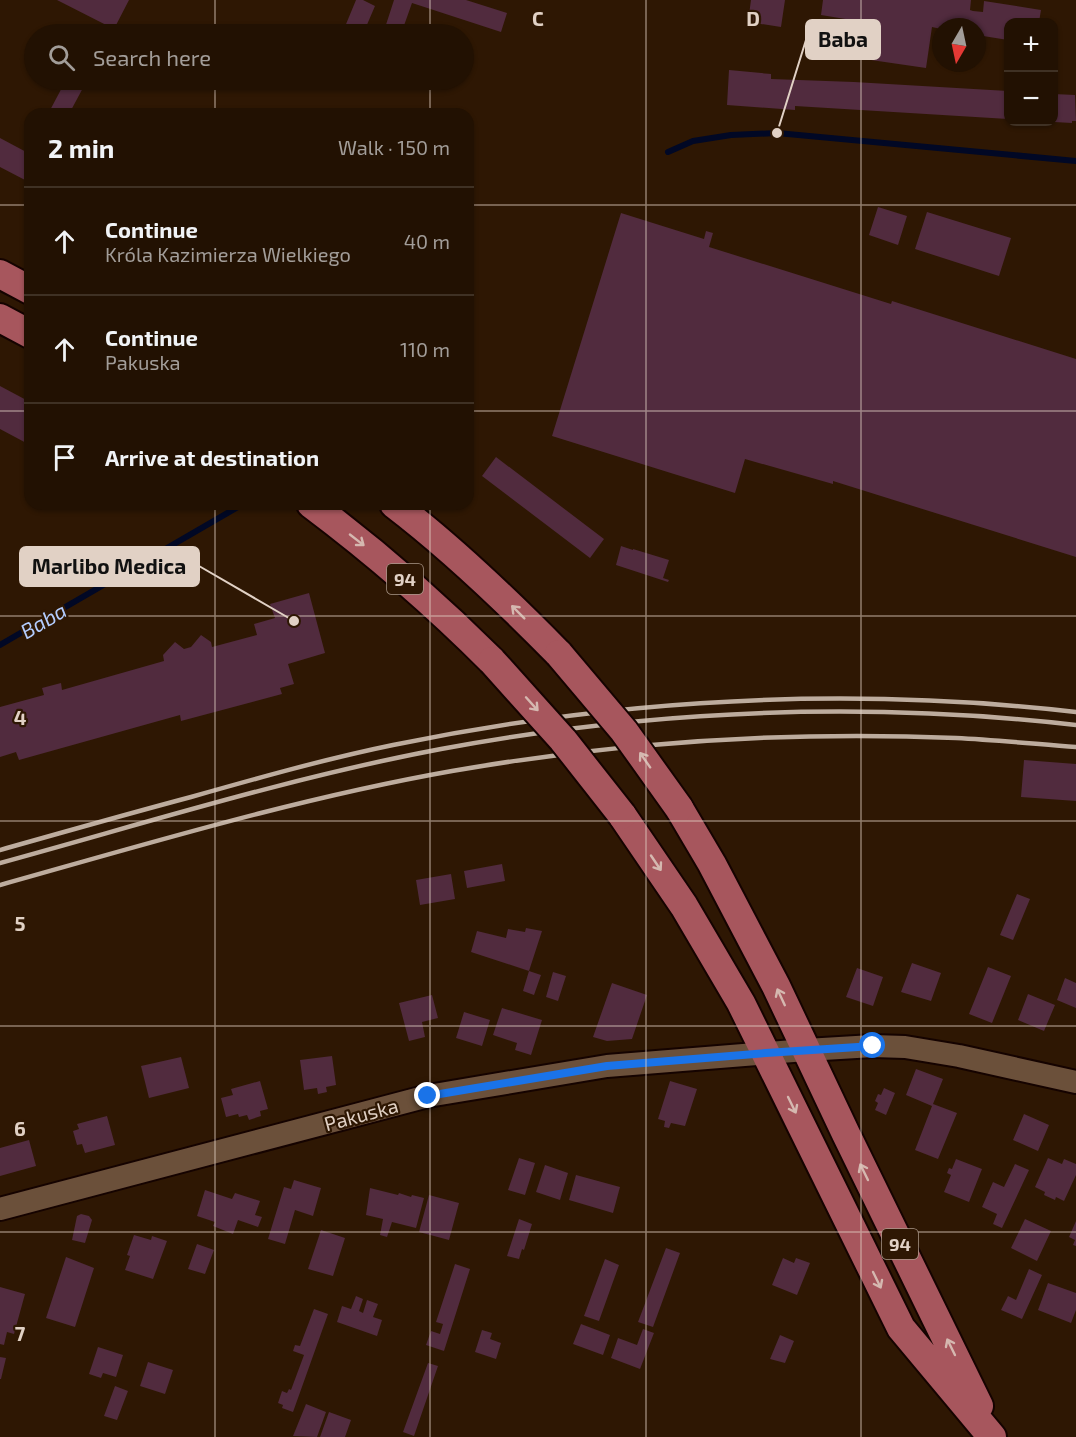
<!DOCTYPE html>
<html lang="en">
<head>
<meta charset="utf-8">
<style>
	:root { --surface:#221102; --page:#2e1f11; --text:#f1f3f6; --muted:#a29d99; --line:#3f3124 }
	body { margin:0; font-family:"Exo 2",sans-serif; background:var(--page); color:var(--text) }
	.controls { position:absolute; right:18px; top:18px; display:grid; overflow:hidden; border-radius:12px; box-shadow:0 2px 4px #0004 }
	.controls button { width:54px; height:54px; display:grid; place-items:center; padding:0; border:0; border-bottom:2px solid var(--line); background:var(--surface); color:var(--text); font:30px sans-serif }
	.compass { position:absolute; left:932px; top:18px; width:54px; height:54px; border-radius:50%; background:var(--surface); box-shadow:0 2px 4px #0004; rotate:189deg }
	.stop { position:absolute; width:18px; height:18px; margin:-14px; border:4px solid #1a73e8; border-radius:50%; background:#fff }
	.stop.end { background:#1a73e8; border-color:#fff; box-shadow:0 2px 6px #0008 }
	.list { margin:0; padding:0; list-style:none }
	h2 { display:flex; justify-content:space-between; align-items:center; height:78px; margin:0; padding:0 24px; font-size:26px }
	h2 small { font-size:20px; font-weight:400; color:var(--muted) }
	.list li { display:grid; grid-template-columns:39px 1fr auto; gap:18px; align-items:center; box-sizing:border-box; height:108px; padding:0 24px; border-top:2px solid var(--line) }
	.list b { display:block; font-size:22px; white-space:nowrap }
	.list p { margin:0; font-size:20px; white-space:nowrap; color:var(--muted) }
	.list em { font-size:20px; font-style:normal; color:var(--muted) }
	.icon { flex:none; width:33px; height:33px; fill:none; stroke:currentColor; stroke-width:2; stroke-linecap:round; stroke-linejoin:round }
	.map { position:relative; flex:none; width:1076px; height:1437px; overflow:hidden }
	.search { position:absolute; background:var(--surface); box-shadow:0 2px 4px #0004; left:24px; top:24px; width:450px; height:66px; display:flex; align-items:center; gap:15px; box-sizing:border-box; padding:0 21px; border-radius:33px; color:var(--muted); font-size:22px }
	.panel { position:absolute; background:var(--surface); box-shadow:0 2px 4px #0004; left:24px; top:108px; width:450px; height:402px; border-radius:18px }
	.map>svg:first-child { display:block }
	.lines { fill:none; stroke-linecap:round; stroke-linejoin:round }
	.stream { stroke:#010825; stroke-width:6 }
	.building { fill:#512b3e }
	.minor-casing { stroke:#150300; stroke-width:26 }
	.major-casing { stroke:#150300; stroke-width:32 }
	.minor { stroke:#6b503a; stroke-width:22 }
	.major { stroke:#a7565d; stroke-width:28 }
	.rail { stroke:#bdac9e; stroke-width:4.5 }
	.major-bridge-casing { stroke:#150300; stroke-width:32; stroke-linecap:butt }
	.major-bridge { stroke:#a7565d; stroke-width:28 }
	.oneway { stroke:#d5b8b0 }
	.route { stroke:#1a73e8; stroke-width:8 }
	.grid { fill:none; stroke:#e1d1c5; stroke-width:1.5; stroke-opacity:0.55 }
	.labels { text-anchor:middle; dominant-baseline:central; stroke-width:4.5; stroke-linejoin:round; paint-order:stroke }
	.shield { fill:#2e1703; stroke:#ab998b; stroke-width:1.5 }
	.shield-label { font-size:18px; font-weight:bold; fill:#e1d1c5 }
	.street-label { font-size:20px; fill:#e1d1c5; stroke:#2e1703 }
	.water-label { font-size:21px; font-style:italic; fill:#b3ccfe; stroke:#2e1703 }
	.grid-label { font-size:20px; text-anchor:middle; font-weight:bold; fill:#e1d1c5; stroke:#2e1703; stroke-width:4.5; stroke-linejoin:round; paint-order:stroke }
	.leader { fill:none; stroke:#e1d1c5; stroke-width:2 }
	.callout-dot { fill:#e1d1c5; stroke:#2e1703; stroke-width:2 }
	.callout { fill:#e1d1c5; stroke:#e1d1c5; stroke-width:2 }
	.callout-label { font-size:21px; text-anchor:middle; font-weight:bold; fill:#111 }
</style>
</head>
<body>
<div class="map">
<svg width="1076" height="1437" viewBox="0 0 1076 1437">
	<rect width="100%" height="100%" fill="#2e1703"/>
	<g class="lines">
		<path class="stream" d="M668,152L693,141L731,135L777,133L1076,161
			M0,645L243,504"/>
	</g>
	<path class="building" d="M57,0H129L114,29Z
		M356,0H363L375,6L363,34H356L344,29Z
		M394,0H466L507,13L501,32L412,3L401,34H383Z
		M751,0H785L781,27L748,22Z
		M823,0H971L970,10L973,11L983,12L984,1L1041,10L1039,22H1008V40L977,35V27H941V29L932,27L926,68L871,60L876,24L821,15Z
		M729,70L771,74V79L854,82L1008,91V119L795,106V110L727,105Z
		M66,80H71L84,86L69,114H48Z
		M1054,94L1075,95L1076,121H1072V123L1054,122Z
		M0,138L30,154V177L27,175L25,180L0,167Z
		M878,207L907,216L898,245L869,235Z
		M927,212L1011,238L999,276L915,249Z
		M621,213L704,239L706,231L713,233L709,247L891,304L892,301L1076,359V557L833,481V484L745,459L735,493L552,436Z
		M0,386L30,402V445L0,429Z
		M496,457L604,539L590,558L482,476Z
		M621,546L633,550V549L669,560L663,578L669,580L668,582L616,565Z
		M309,593L325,653L288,664L294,684L280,688L282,694L181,721L180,715L19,760L16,752L0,757V707L44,695L42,688L61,683L62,690L164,661L163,655L175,642L184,649L191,647L201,635L211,642L212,647L257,635L254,624L275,618L270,604Z
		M1024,760L1076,764V801L1021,797Z
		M502,864L505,881L467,888L464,871Z
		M451,874L455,899L420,905L416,880Z
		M1017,894L1030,899L1013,940L1000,935Z
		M526,928L542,931L529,971L471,952L477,931L506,938L508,929L525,932Z
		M912,963L941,973L931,1001L901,992Z
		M988,967L1011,976L992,1023L969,1014Z
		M857,968L883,977L873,1006L846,997Z
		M529,971L541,975L534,995L523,991Z
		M553,972L566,976L558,1001L546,997Z
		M1065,978L1076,983V1008L1057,1000Z
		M612,983L647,995L632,1039L607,1041L593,1037Z
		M1028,994L1055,1005L1044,1031L1018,1020Z
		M432,995L438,1018L422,1022L425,1037L409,1041L399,1003Z
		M502,1008L542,1020L531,1055L515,1050L517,1043L493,1035Z
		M464,1012L490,1020L482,1046L456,1038Z
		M332,1056L336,1085L326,1087L327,1092L318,1094L317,1088L304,1090L300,1060Z
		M181,1057L189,1088L149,1098L141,1066Z
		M916,1069L943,1079L933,1104L957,1113L938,1159L915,1150L932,1106L906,1095Z
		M260,1081L268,1109L260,1111L261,1116L249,1120L247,1115L239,1117L238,1114L226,1117L221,1098L233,1095L231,1089Z
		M670,1081L697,1089L685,1126L671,1123L669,1128L664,1127L665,1121L658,1119Z
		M884,1088L895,1093L886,1115L875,1110L878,1103L875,1101L878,1094L881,1095Z
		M1024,1114L1049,1125L1038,1151L1013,1140Z
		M107,1116L115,1145L85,1153L82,1144L77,1145L73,1131L79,1129L77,1124Z
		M29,1140L36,1166L0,1176V1148Z
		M519,1158L535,1163L525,1195L508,1190Z
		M1048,1158L1062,1164L1064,1159L1076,1164V1175L1064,1201L1056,1197L1055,1200L1044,1195L1045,1192L1035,1187Z
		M956,1159L982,1169L969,1202L944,1192L951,1175L947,1173L949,1168L952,1169Z
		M1015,1164L1029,1170L1002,1228L993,1224L997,1214L982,1207L993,1182L1004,1187Z
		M545,1165L568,1173L560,1200L536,1192Z
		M576,1175L620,1187L613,1213L569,1200Z
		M294,1180L321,1188L313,1216L295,1210L285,1244L268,1239L284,1187L291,1189Z
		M370,1188L398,1195L399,1193L411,1197L412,1195L424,1198L416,1228L392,1222L387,1237L380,1235L383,1219L366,1215Z
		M205,1190L232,1199L235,1193L260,1201L255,1215L262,1217L258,1227L238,1220L233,1234L213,1226L215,1222L197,1216Z
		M429,1195L459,1203L449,1240L419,1232Z
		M81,1214L89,1216L92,1220L85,1243L72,1240L77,1216Z
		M519,1219L532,1224L524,1250L522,1249L519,1259L507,1256Z
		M1025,1219L1051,1231L1037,1261L1011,1248Z
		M1076,1221V1246L1073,1245L1075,1240L1069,1237Z
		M321,1230L345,1238L333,1276L308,1269Z
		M134,1235L151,1240L152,1236L167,1241L153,1279L125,1270L130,1256L127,1255Z
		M197,1244L214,1250L205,1274L188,1269Z
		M666,1248L680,1253L653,1327L638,1322Z
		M66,1257L94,1268L75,1327L46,1318Z
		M783,1258L794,1263L796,1258L810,1263L797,1295L772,1285Z
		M605,1259L619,1265L599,1321L584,1316Z
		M455,1264L470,1269L444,1351L426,1345L431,1331L440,1334L443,1324L436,1322Z
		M1029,1269L1042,1275L1022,1319L1001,1310L1008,1296L1016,1300Z
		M1048,1283L1076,1293V1310L1071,1323L1038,1310Z
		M0,1287L25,1294L14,1334L7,1332L4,1345L0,1344Z
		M356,1296L363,1299L359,1311L363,1313L367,1300L378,1304L373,1317L382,1320L377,1336L337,1322L342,1306L351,1309Z
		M314,1309L328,1314L293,1412L282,1408L283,1405L278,1403L282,1391L287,1393L289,1389L291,1390L304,1355L293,1351L295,1345L300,1346Z
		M581,1324L610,1335L603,1355L573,1344Z
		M643,1329L654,1333L640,1369L611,1358L618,1338L637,1345Z
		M482,1330L492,1333L490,1339L501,1343L496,1359L475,1352Z
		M780,1335L794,1341L785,1363L770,1359Z
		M98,1347L123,1355L116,1377L103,1373L101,1378L89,1374Z
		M0,1357L6,1358L1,1379H0Z
		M148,1362L173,1370L165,1394L140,1386Z
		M428,1363L438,1366L414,1436L403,1432Z
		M115,1386L128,1391L117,1420L104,1416Z
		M306,1404L326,1412L317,1437L293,1436Z
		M329,1412L351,1420L345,1437H320Z"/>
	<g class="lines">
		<defs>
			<path id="minor" d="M0,1209L428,1096L607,1066L806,1050L873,1046L905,1047L959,1056L1076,1082"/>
			<path id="major" d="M0,274L30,290
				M0,318L30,334
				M311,504C375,552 435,604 492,661
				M394,504C453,549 507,601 559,654
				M679,808L712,864L776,986L846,1134L979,1406
				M622,815L684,906L741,1003L901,1328L992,1437"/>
		</defs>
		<use href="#minor" class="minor-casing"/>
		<use href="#major" class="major-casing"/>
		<use href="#minor" class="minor"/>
		<use href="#major" class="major"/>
		<path class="rail" d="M0,850C64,832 127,814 191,797C258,778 325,759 393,745C617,699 848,686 1076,712
			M0,863C146,823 292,777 441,749C650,710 865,701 1076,725
			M0,885C150,843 299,798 452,771C618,742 787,731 956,738C996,740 1036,744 1076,747"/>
		<defs>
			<path id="major-bridge" d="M559,654L624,731L679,808
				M492,661L563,740L622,815"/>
		</defs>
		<use href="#major-bridge" class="major-bridge-casing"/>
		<use href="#major-bridge" class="major-bridge"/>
	</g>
	<defs><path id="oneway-shaft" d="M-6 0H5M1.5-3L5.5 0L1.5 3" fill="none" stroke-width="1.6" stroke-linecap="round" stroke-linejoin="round" transform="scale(1.5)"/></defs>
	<g class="oneway">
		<use href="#oneway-shaft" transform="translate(357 540) rotate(38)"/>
		<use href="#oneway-shaft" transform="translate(518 612) rotate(-135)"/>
		<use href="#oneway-shaft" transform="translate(532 704) rotate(48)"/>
		<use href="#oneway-shaft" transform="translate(645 760) rotate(-125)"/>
		<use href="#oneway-shaft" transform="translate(656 863) rotate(56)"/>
		<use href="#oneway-shaft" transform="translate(781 997) rotate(-115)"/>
		<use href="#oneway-shaft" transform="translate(792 1105) rotate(64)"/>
		<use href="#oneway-shaft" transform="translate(864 1172) rotate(-116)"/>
		<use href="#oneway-shaft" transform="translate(877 1280) rotate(64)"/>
		<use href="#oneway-shaft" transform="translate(951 1347) rotate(-116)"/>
	</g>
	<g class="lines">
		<path class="route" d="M428,1096L607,1066L766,1053L873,1046"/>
	</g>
	<path class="grid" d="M215,0V34M430,0V34M646,0V1437M861,0V1437M215,80V114M430,80V114M0,205H30M468,205H1076M0,411H30M468,411H1076M215,504V1437M430,504V1437M0,616H1076M0,821H1076M0,1026H1076M0,1232H1076"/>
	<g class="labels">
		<g class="shield">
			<rect x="387" y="564" width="36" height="30" rx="4.5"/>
			<rect x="882" y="1229" width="36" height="30" rx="4.5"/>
		</g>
		<g class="shield-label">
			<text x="405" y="579">94</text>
			<text x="900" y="1244">94</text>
		</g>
		<g class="street-label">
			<text transform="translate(361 1114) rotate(-15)">Pakuska</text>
		</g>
		<g class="water-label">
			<text transform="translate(43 620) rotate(-30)">Baba</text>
		</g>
	</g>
	<g class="grid-label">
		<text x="538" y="26">C</text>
		<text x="753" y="26">D</text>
		<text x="20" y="725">4</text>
		<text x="20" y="931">5</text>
		<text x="20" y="1136">6</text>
		<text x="20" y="1341">7</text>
	</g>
	<path class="leader" d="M777 133L806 40M294 621L199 566"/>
	<g class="callout-dot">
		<circle cx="777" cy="133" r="6"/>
		<circle cx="294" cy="621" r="6"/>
	</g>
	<g class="callout">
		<rect x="806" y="20" width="74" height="39" rx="6"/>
		<rect x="20" y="547" width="179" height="39" rx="6"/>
	</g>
	<g class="callout-label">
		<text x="843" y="47">Baba</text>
		<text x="109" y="574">Marlibo Medica</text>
	</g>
</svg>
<div class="controls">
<button>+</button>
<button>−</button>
</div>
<svg class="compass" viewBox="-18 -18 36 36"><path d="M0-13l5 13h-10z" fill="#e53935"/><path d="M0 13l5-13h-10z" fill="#a29d99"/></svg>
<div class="stop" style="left:873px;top:1046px"></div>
<div class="stop end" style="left:428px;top:1096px"></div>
<div class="search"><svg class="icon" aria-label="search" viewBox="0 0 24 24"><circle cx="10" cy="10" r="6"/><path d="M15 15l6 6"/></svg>Search here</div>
<section class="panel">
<h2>2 min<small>Walk · 150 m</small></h2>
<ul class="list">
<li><svg class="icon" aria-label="ahead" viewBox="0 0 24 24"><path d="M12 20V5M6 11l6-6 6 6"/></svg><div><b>Continue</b><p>Króla Kazimierza Wielkiego</p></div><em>40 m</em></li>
<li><svg class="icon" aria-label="ahead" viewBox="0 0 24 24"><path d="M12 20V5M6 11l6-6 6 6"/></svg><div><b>Continue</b><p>Pakuska</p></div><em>110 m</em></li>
<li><svg class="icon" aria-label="arrive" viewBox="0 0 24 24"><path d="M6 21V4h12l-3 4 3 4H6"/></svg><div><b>Arrive at destination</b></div></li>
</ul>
</section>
</div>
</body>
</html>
